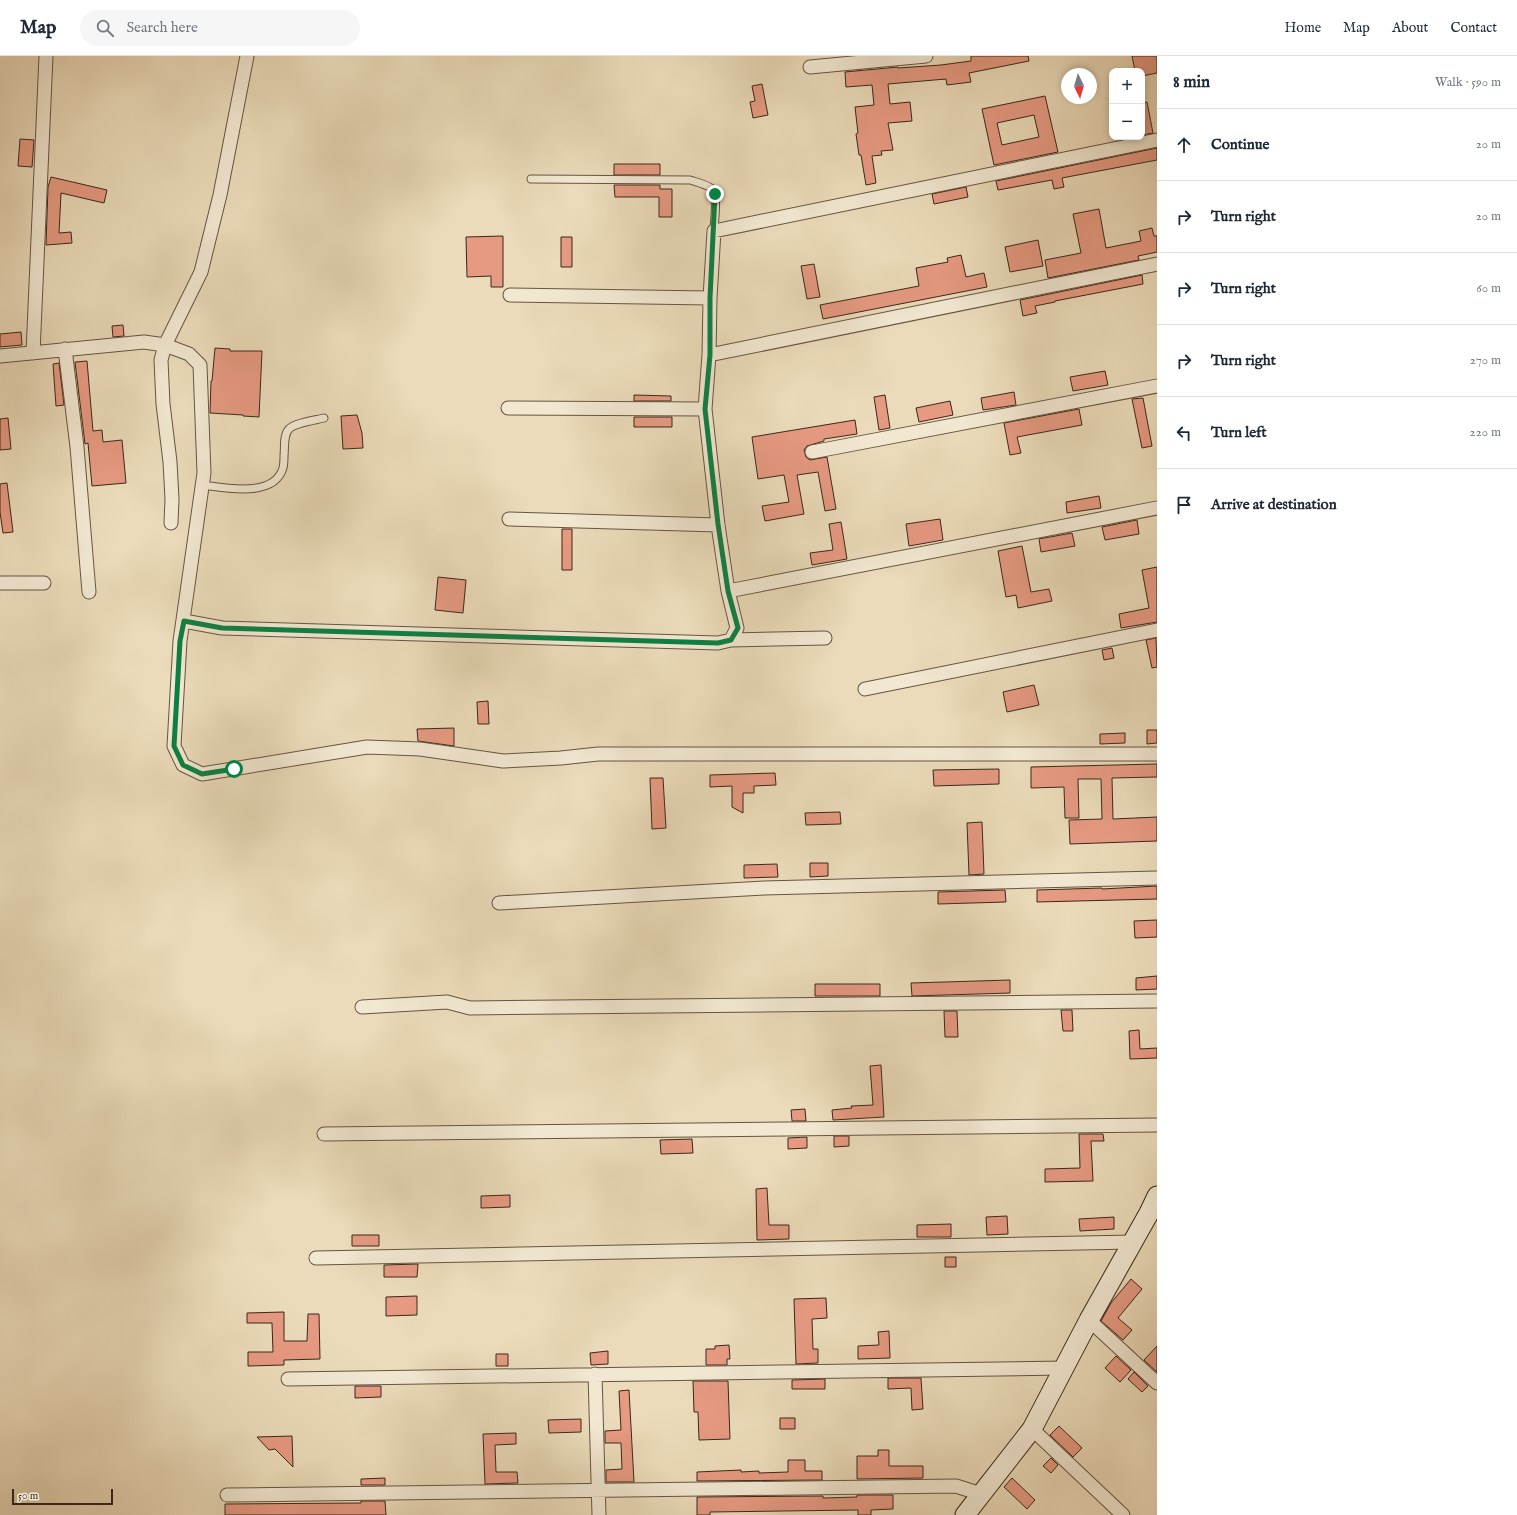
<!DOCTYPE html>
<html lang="en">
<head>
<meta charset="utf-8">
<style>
	:root { --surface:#fff; --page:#f6f6f7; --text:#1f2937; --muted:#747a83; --line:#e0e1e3 }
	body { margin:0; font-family:"IM FELL English",serif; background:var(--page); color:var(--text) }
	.controls { position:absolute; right:12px; top:12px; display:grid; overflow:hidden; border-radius:8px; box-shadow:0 2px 6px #0003 }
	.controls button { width:36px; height:36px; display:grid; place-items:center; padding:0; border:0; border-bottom:1px solid var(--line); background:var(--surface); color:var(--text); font:20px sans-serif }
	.compass { position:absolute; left:1061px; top:12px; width:36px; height:36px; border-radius:50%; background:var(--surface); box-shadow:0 2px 6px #0003; rotate:175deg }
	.scale { position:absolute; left:12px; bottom:10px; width:101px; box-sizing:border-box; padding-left:4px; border:2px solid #3a2818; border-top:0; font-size:11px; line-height:14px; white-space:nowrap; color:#3a2818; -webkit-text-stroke:3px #f2e8d2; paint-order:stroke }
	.stop { position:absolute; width:12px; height:12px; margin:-9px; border:3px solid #0b8043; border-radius:50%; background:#fff }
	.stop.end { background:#0b8043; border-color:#fff; box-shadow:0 1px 4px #0008 }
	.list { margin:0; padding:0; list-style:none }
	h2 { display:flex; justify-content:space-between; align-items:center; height:52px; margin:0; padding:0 16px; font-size:17px }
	h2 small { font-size:13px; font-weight:400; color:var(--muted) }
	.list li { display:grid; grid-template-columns:26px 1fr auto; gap:12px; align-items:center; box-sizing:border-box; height:72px; padding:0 16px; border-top:1px solid var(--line) }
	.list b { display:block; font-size:15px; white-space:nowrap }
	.list em { font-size:13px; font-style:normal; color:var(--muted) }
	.icon { flex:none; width:22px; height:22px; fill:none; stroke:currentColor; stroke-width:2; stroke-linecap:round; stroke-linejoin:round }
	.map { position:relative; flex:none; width:1157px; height:1459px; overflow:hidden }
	header { display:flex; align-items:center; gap:24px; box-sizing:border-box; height:56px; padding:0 20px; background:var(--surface); border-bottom:1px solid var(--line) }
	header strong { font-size:19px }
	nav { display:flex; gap:22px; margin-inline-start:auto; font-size:14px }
	.search { width:280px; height:36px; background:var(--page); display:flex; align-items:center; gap:10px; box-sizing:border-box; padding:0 14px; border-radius:22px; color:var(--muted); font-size:15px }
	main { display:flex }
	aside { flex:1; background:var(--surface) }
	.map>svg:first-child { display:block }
	.building { fill:#e69a82; stroke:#3a2818; fill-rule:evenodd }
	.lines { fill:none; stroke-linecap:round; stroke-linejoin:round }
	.lane-casing { stroke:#665540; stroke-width:9 }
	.street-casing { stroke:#665540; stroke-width:15 }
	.secondary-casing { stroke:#3a2818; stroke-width:21 }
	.lane { stroke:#f2e8d2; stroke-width:7 }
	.street { stroke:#f2e8d2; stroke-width:13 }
	.secondary { stroke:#f2e8d2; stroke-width:19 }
	.route { stroke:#0b8043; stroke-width:5 }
</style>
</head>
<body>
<header>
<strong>Map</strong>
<div class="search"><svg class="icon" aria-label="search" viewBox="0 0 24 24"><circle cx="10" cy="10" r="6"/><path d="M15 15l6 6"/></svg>Search here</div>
<nav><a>Home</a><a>Map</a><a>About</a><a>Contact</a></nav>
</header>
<main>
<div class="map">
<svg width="1157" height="1459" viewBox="0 0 1157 1459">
	<rect width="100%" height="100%" fill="#ebdbba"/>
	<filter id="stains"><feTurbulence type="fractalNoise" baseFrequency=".005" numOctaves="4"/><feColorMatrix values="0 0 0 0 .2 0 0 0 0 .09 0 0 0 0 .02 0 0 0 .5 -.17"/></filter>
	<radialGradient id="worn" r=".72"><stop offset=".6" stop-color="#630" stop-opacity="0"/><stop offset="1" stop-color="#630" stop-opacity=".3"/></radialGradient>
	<path class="building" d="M971,0H1028L1029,5L969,17L971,26L947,29L946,23L888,28L890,48L910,46L912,65L888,67L893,94L881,95L882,99L872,100L876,127L866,129L861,99H859L856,78L858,77L855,51L874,49L872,29L846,31L845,16L898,11V12L941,9L971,5Z
		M1132,0H1157V17L1142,20V15H1135Z
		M762,28L768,59L753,62L750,46L755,45L752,30Z
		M1045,40L1058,96L994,109L982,53ZM1034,59L1039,81L1002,89L997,67Z
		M1147,46L1153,77L1142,79V47Z
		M20,83L34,84L32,111L18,110Z
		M1157,92V104L1062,122L1064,131L1054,133L1052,124L998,134L996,125Z
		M614,108H660V119H614Z
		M51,121L107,134L104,147L61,137L59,177L71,176L72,187L46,189L48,131Z
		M614,129H660V133H672V161H659V141H615Z
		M966,131L968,141L934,148L932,138Z
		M1099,153L1106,192L1141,185L1139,175L1152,172L1154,180H1157V196L1138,200L1139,204L1048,222L1045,204L1081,197L1073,158Z
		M503,180V231H491V220L467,221L466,181Z
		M561,181H572V211H561Z
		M1038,184L1043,210L1010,216L1005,191Z
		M961,199L966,221L984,217L987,231L823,263L820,249L919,230L916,212L948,206L947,202Z
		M814,208L820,241L807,243L801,210Z
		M1142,219L1143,228L1055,245V246L1035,250L1037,257L1023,260L1020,244Z
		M123,269L124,280L113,281L112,270Z
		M21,276L22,289L0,291V278Z
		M215,292L230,293V295H262L259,361L243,360V359L210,357L211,325H212Z
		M87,305L93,375L102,374L103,386L122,384L126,427L92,430L88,387L85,388L75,306Z
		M59,307L64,349L56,350L53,308Z
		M1105,315L1108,329L1073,335L1070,321Z
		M1014,336L1016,349L983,354L981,342Z
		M634,339L671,340V345H634Z
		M885,339L890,372L879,374L874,341Z
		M1143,342L1152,390L1142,392L1132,343Z
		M950,345L953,359L919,366L916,352Z
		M1079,353L1082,369L1017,381L1021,397L1010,399L1004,367Z
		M357,359L362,377L363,392L343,393L341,360Z
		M634,361H672V371H634Z
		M8,362L11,393L0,394V363Z
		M855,364L857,378L824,383V385L807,390L804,394L806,401L810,404L827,401L836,453L825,455L818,416L797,419L804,458L765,465L762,450L789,446L784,419L758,423L752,381Z
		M7,427L13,476L3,477L0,456V428Z
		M1099,440L1101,452L1067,457L1066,446Z
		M940,463L943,484L909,490L906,468Z
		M1137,464L1139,478L1105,484L1102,471Z
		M841,466L847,503L812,509L810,497L833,494L829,468Z
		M562,473H572V514H562Z
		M1072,477L1075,490L1041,496L1039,483Z
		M1022,490L1031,536L1049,533L1052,545L1018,552L1016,539L1006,541L998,495Z
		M1157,511V566L1121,572L1119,558L1149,552L1142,514Z
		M438,521L466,524L463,557L435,554Z
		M1156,582L1157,611L1152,612L1146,584Z
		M1112,592L1114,602L1104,604L1102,594Z
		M1034,629L1039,649L1007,656L1003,636Z
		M488,645L489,668H478L477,646Z
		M454,672V690L418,685L417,673Z
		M1147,674H1157V687L1147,688Z
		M1125,677V687L1100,688V678Z
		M1157,708V721L1112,722L1113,763L1157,761V785L1070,788L1069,764L1102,763L1101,723H1078L1079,762H1065L1064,731L1031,732V711Z
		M999,713V728L934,730L933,714Z
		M775,717L776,729L754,730V737H743V757L732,751V730L710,731V719Z
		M650,722H663L666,772L652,773Z
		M840,756L841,768L806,769L805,757Z
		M982,766L984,818L969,819L967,767Z
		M810,807H828V820L810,821Z
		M777,808L778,821L744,822V809Z
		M1157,830V843L1037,846V834L1102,832V833Z
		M1005,834L1006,846L938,848V836Z
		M1157,864V881L1135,882L1134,865Z
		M1157,920V933L1136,934V922Z
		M1010,924V937L912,940L911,927Z
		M815,928H880V940H815Z
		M1061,954H1072L1073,975H1063Z
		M944,955H957L958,981H945Z
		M1139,974L1140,993L1157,992V1002L1130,1003L1129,975Z
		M881,1009L884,1061L833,1064L832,1054L852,1052L851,1050L873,1049L870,1010Z
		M805,1053L806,1065H792L791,1054Z
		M1079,1078H1103L1104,1085H1091L1093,1125L1045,1126V1113L1080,1112Z
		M834,1080H849V1090L834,1091Z
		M807,1081V1092L788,1093V1082Z
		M692,1083L693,1097L661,1098L660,1084Z
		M767,1132L769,1169H789V1183L757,1184L756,1133Z
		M510,1139V1151L481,1152V1140Z
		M1007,1160L1008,1178L987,1179L986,1161Z
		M1114,1161V1173L1080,1175L1079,1163Z
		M951,1168V1181H917V1169Z
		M352,1179H379V1190H352Z
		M945,1201H956V1211H945Z
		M418,1208L417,1221H384V1209Z
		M1131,1223L1142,1233L1118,1262L1132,1274L1123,1284L1101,1265L1111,1247Z
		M417,1240V1259L386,1260V1241Z
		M826,1242L827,1262L812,1263L813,1293H818V1307L796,1308L794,1243Z
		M284,1256V1285H307L308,1258H319L320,1303L284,1304V1309L248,1310V1296H273L272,1267H247V1257Z
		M889,1275L890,1302L858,1303V1290L879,1289L878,1276Z
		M729,1289L730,1303H727V1309H706V1293H715V1290Z
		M1157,1290V1316L1144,1304Z
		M608,1295V1308L591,1309L590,1297Z
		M496,1298H508V1310H496Z
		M1116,1300L1131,1314L1120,1326L1105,1312Z
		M1134,1316L1148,1330L1142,1336L1128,1323Z
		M888,1322H921L923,1353L912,1354L911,1332L888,1333Z
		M825,1323V1333H792V1324Z
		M693,1325H728L730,1383L699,1384L698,1356H694Z
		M355,1330H381V1341L355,1342Z
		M629,1334L634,1426H606V1414L622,1413L621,1387H605V1375L621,1374L619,1335Z
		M780,1362H795V1373H780Z
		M581,1363V1376L549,1377L548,1364Z
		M1059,1370L1082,1392L1073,1401L1050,1379Z
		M516,1377V1388L495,1389L496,1416H517L518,1427L485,1428L483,1378Z
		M292,1380L293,1411L275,1393L269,1394L257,1381Z
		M878,1394H889V1410H923V1422L857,1423V1400H878Z
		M1051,1402L1058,1409L1051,1417L1043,1410Z
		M788,1404H805V1415H822V1424L697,1425V1416L741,1414V1416L759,1415V1417L788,1416Z
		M385,1422V1429H361V1423Z
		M1012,1422L1035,1444L1027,1453L1004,1431Z
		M857,1439H893V1453L871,1454V1459H858V1454L710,1456V1459H697V1441L823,1440V1442L857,1441Z
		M361,1445H385L386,1459H225V1448L361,1447Z"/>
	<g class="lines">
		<defs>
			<path id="lane" d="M531,123L690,124C696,126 705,128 711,132C719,138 714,165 714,175
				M203,429C226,432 274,442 283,412C284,408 284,404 284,400C285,392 283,379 289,373C294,367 316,364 324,362"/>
			<path id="street" d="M810,11L926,0
				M510,239L710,242
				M65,293L77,391L89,536
				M33,297L46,0
				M709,299L1157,208
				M0,300L144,286L165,289L189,298L200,309L204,417L180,585L174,690L183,709L202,718L367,691L420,693L503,705L561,702L598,698H1157
				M508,352L705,353
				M812,396L1157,330
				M509,463L718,469
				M171,467L172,443L170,406L163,348L161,304L165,289L201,216L220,139L247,0
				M0,527H44
				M728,535L1157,452
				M184,565L222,572L718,587L731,584L737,572L728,535L718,469L705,353L709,299L710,242L714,175L1157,84
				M731,584L825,582
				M865,633L1157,574
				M499,847L764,832L1157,822
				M362,951L447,946L470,952L1157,945
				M324,1078L1157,1069
				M316,1202L1133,1186
				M1089,1264L1157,1327
				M595,1318L599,1459
				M288,1323L1064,1312
				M1032,1373L1123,1459
				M227,1439L956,1430L981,1438"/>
			<path id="secondary" d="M965,1459L1032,1373L1089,1264L1149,1157L1157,1140"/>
		</defs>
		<use href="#lane" class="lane-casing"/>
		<use href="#street" class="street-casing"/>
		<use href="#secondary" class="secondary-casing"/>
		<use href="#lane" class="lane"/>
		<use href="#street" class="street"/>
		<use href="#secondary" class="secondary"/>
	</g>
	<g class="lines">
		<path class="route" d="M234,713L202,718L183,709L174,690L180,585L184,565L222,572L718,587L731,584L738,572L728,535L718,468L705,353L710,299V242L715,138"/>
	</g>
	<rect width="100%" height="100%" filter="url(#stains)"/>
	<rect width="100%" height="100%" fill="url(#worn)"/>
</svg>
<div class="controls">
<button>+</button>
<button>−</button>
</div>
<svg class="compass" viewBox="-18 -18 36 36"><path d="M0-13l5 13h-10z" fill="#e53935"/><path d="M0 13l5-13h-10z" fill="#747a83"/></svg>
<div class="scale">50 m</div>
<div class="stop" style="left:234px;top:713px"></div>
<div class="stop end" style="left:715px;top:138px"></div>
</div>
<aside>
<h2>8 min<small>Walk · 590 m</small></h2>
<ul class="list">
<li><svg class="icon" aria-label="ahead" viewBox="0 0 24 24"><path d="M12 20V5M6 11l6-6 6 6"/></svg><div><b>Continue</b></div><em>20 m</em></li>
<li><svg class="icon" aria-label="right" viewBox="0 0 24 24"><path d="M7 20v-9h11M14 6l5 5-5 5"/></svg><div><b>Turn right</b></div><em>20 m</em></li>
<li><svg class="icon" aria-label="right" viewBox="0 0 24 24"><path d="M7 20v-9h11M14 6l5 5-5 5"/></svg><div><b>Turn right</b></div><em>60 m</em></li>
<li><svg class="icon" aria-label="right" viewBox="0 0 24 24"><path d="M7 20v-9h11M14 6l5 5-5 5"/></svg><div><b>Turn right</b></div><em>270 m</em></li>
<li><svg class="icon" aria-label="left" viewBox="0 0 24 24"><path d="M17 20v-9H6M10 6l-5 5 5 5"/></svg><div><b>Turn left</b></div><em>220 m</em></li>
<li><svg class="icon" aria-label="arrive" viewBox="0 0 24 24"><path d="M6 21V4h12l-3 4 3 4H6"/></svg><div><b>Arrive at destination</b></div></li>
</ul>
</aside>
</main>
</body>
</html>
